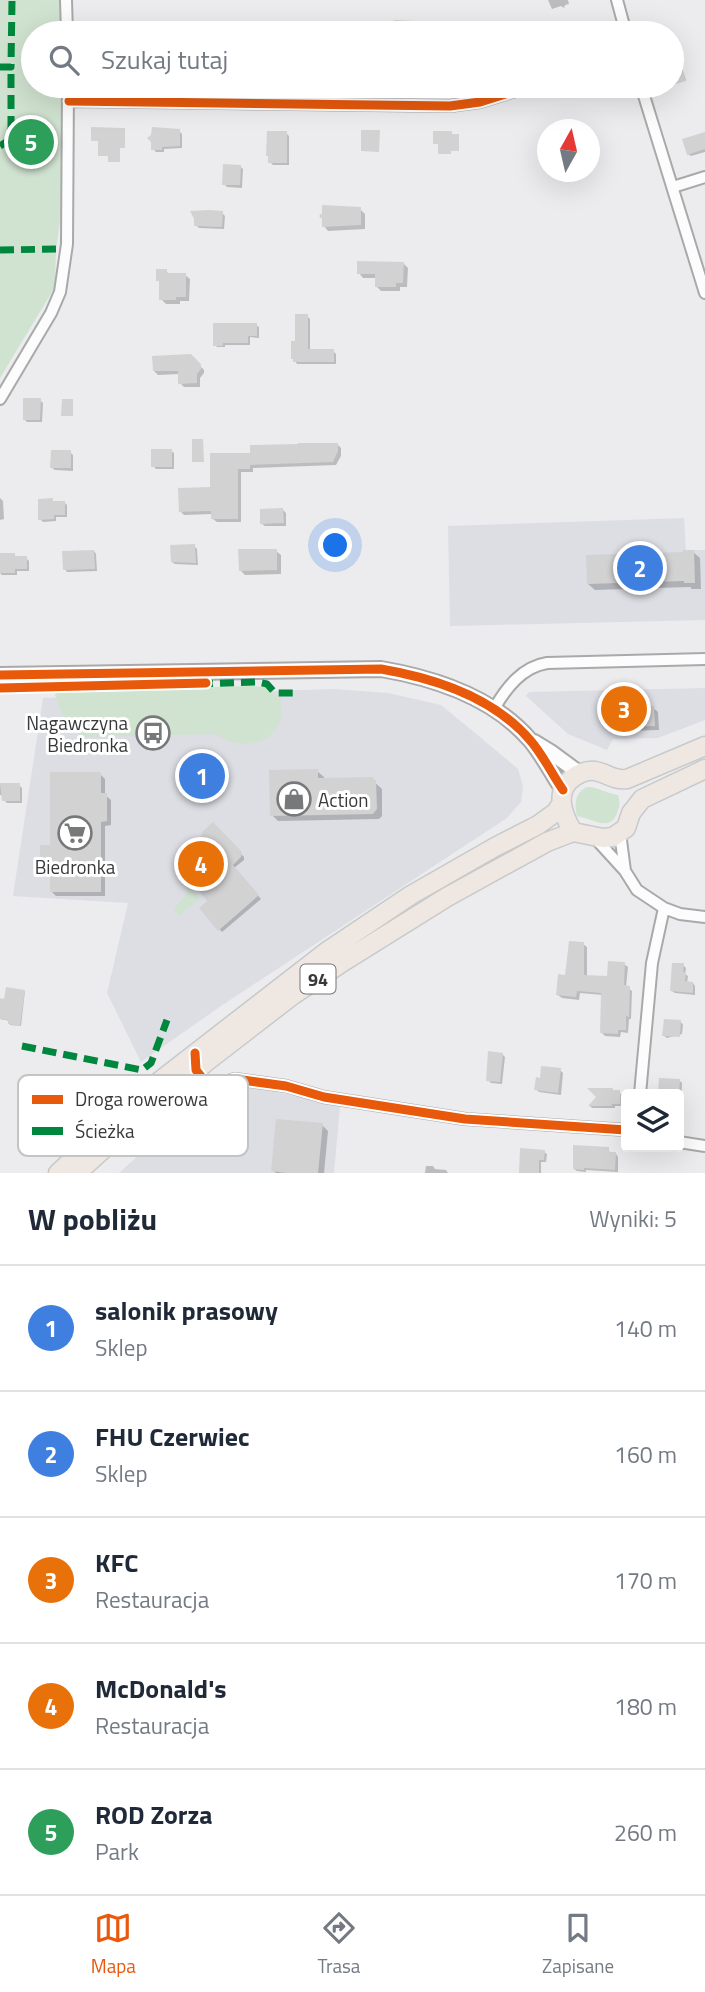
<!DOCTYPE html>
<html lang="pl">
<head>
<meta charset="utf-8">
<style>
	:root { --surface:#fff; --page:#f2f2f3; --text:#1f2937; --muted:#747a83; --line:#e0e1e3; --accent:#ea580c }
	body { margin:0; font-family:"Titillium Web",sans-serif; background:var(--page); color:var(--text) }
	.controls { position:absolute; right:21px; bottom:21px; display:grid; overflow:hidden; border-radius:7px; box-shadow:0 7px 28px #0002 }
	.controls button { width:63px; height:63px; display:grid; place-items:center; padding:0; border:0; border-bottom:2px solid var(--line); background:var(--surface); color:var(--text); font:35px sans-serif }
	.compass { position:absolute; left:537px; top:119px; width:63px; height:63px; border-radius:50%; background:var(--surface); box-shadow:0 7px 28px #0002; rotate:8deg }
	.you { position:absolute; left:336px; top:546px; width:24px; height:24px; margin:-18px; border:5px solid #fff; border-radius:50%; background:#1a73e8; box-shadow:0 0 0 10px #1a73e833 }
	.badge { display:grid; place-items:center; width:46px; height:46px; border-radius:50%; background:var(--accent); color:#fff; font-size:23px; font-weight:700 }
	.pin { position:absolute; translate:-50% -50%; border:4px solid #fff; box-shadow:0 2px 7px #0006 }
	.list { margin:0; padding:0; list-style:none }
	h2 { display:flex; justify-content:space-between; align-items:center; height:91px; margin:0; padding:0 28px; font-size:30px }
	h2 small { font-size:23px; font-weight:400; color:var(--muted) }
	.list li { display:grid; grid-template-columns:46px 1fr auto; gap:21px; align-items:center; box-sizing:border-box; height:126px; padding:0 28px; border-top:2px solid var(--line) }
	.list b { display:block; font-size:26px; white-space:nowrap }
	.list p { margin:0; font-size:23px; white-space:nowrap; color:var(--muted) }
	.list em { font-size:23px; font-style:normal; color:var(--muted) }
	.icon { flex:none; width:38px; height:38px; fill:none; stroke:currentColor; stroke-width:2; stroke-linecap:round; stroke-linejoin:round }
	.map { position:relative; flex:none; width:705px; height:1173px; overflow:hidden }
	.search { position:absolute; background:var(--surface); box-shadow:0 7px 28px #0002; left:21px; right:21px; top:21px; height:77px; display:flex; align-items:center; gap:18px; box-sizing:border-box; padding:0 24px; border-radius:38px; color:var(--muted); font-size:26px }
	.sheet { height:721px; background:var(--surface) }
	nav { display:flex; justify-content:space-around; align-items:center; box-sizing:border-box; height:98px; border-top:2px solid var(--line); background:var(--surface); font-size:19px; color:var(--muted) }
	nav a { display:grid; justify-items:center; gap:4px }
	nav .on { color:var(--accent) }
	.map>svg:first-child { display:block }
	.built { fill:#dcdee4 }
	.green { fill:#d0e2d0 }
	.shadow { fill:#0003 }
	.building { fill:#d2d2d3 }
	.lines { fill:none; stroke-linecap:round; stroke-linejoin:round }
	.minor-casing { stroke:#a9a9ab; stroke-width:14 }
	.tertiary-casing { stroke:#a9a9ab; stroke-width:18 }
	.primary-casing { stroke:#c8c9ca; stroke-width:21 }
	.minor { stroke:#fcfcfc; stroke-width:10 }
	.tertiary { stroke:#fcfcfc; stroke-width:14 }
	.primary { stroke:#efe8e2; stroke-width:18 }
	.quiet { stroke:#00873e; stroke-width:7; stroke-dasharray:14 7; stroke-linecap:butt }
	.cycleway-casing { stroke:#fff; stroke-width:13 }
	.cycleway { stroke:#e8590c; stroke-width:9 }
	.labels { text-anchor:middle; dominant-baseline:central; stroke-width:6; stroke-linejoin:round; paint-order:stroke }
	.shield { fill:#fff; stroke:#747475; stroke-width:2 }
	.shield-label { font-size:18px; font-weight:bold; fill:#38393a }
	.poi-label { font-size:19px; fill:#38393a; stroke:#fff; text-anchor:end }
	.key { fill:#fff; stroke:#c3c4c4; stroke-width:2 }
	.key-label { font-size:19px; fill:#38393a }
</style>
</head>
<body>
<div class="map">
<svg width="705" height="1173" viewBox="0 0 705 1173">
	<rect width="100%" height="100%" fill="#ececee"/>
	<path class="built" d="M684,518L686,550H705V620L450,626L448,526Z
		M705,688V720L658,738L613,739L607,750L568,734L526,696L529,692Z
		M334,689L388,693L441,705L480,737L518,769L523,786L521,802L507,818L221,1006L141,1062L107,993L128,903L13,896L43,698Z
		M224,1085L268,1090L340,1106L334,1173H119L152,1143Z"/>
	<path class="green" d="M0,0H60V33H33V86H61L63,201L56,249L55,287L0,378Z
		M252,686L266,687L275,696L279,695C293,738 247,757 215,734L85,737C65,730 62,713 55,695L57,691Z
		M587,787C599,787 607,794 618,795C620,802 620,806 617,813C610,833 591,818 577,816C574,805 575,792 587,787Z
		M187,884L200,899L179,916L173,909L187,894Z"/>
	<path class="shadow" d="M548,0H568L569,4L565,5L564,8L561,6L552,9Z
		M396,22H413L416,25V32L418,33H395Z
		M583,28L587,33H565Z
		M236,30H249L252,33H236Z
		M674,60L678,66L682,68L686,80L673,85L672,61Z
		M179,131L182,134V148L164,149V152H156L153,149Z
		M286,133L289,136V165H273L270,162Z
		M705,135V152L691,156L688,154Z
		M240,166L243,169L242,188L227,187L224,184Z
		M360,209L365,214V229L328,231L324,226Z
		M222,213L225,216L224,229L199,228L196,225Z
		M403,263L408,268L407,287H400V291H381L376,286L377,278H363L359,273Z
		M166,271L170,275H185L190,279L189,301H180V304H166L161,299V284L158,280Z
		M307,316L310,319V351H333L336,354V364H297L295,361L297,343Z
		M256,325L259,327V338L250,337V345H225V347H217L215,345Z
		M191,356L204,370V373L200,378V387H184L180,383V374L158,375L154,371Z
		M40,400L43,403L42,422H27L24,419Z
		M337,444L341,448V456L336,465L253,468V472H241V522H217L213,519V514L184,515L180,511L252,455Z
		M171,451L174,453V469H156L153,466Z
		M70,452L73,455V471L55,470L52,468Z
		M0,498L3,501L4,519L0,520Z
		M64,502L67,505V517H56V521L43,522L40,519Z
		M283,510L286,513V526H265L262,524Z
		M194,546L197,549L198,565L175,564L172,562Z
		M94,551L96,554L97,571L67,572L65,569Z
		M276,551L281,555V574L245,575L240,570Z
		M693,552L700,558L701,589H692L690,587L595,590L588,584Z
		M0,555H14L17,558H26L29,561V571H17V575H2L0,573Z
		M644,704L648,708H653L658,712L659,730L624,731L619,726Z
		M317,771L324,777V780L371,779L382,789V816L379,819L278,821L272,815Z
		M100,774L105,779V795L111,800V825L105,826V896H56L51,891V867H46L42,863Z
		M0,785H19L22,788V803H7L4,800V795H0Z
		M212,825L244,857V860L234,868L261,899L222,932L201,909L209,902L186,852Z
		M583,944L587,947V977L609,978L624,964L628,967L626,987L632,991L631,1019H629L628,1033L621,1032L620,1037L605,1036L601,1032L603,995L580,993L579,1000L562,998L558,995Z
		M683,965L686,968L685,974L688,976L687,983H693L695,986V995L675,993L672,991Z
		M25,991L21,1026L10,1025V1021L0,1019V1015Z
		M681,1022L683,1025L682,1034L667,1038L664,1036Z
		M502,1054L505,1057L502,1084L491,1083L488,1080Z
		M560,1070L563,1073L561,1095L539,1092L536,1089Z
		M661,1080H679L682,1083L681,1106H679V1094H660Z
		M619,1092L622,1095V1106H615V1108H592L590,1106Z
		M322,1125L328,1131L324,1173H276L273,1170Z
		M608,1149L611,1154H616L618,1157V1172L586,1170V1172L577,1171L574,1169Z
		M544,1152L547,1154L546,1162H541V1173H521Z
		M426,1166H433L435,1169L446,1170L448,1173H425Z"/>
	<path class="building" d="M394,20L414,21V33H394Z
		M680,63L686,81L672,85V66Z
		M91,127L125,128V148H120V162H108V156H98V141H91Z
		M152,127L180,129V146L162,147V150H151V142L147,138L151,135Z
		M361,130H380L379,152L361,151Z
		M267,131H287V163H268V156H266Z
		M433,131H452V134H459V151H451V154H438V144H433Z
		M705,132V149L687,155L682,139Z
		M223,164L241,165L240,185H222Z
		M322,205L361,207V225L322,227V219L319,216L322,213Z
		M210,210L223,211L222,227L194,226V219L190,211Z
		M357,261L404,262L403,283H396V287H375V274H357Z
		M156,269H167V273H186V297H176V300H159V281H156Z
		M295,314H308V349H334V362H293V359H291V341H295Z
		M213,323H257V336H248V343H223V346H213Z
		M191,354L201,364V369L197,374V383L178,384V371H153L152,356Z
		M23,398H41L40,420H23Z
		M62,399H73V416H61Z
		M192,439H203L204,462H192Z
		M298,443H338V451L333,462L250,465V469H238V519H211V511L179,512L178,488L210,487V453H250V445L298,444Z
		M151,449H172V467H151Z
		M51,450H71V468H50Z
		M53,498V501H65V515H54V519L38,520V499Z
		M283,508L284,523L260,524V509Z
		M195,544L196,563L171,562L170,545Z
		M238,549H277V570L239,571Z
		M94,550L95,569L63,570L62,551Z
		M683,550H694L695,583H684V581L587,584L586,555L683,552Z
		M0,553H15V556H27V569H15V573H0Z
		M645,702V706H654L655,726L618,727L617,703Z
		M318,769V778L372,777L376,781L377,809L373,814L270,816L269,770Z
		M50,772H101V793H107V821L101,822V892H50V864H40V845H50Z
		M0,783H20V801H2Z
		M213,822L242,852L241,857L233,865L259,895L218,931L199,908L207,901L175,859L182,846L186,849L202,835L203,831Z
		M569,941L584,942V975L607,976L608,961L625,962L624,985L630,986L629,1017L626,1016V1030H618V1034L600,1033L601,993L577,991L576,997L556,995L558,974L565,975Z
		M672,963H684L683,972H686L685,981L693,982V993L670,991Z
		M6,987L25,990L20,1026L8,1024V1020L0,1019V998L4,999Z
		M664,1019L681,1020L680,1037L662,1036Z
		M488,1051L503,1053L500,1082L486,1081Z
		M541,1066L561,1068L558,1093L534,1090L536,1077L540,1078Z
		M659,1078L680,1079L679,1094H658Z
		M587,1088H613V1090H620V1104H612V1106H588L596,1097Z
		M276,1119L323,1123L318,1173H286L271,1171Z
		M573,1145L609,1147V1152H616L615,1170L584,1168V1170L573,1169Z
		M520,1148L545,1150L544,1160H539V1173H519Z"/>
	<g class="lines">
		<defs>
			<path id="minor" d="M66,0L67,33
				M617,0L626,33
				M641,86L705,293
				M69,101L450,106L480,102L531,86
				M673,187L705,177
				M0,399L51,313L60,292L67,244L68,86
				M494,709C506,688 522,667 547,663L705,659
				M620,833L625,871
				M594,837L625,871L637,890L664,908L680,914L705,917
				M196,1067V1070L207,1084L215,1085L235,1079L286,1086L324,1097L465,1119L626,1130
				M640,1094L652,963L664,908
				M679,1142L705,1146"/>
			<path id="tertiary" d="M0,675L381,669C434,678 493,697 530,740C543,755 552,774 563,790
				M534,742L552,753L579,773"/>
			<path id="primary" d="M573,832C563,815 553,791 574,777C580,773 587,770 595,771C607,773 614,781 627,779L705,746
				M58,1173L148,1090L326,952L411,895L495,847L538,825L556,812L561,804
				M77,1173L138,1118L210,1059L293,995L346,960L447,897L547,842L573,832L603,838L613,837L626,828L631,813L642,799L705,769"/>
		</defs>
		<use href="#minor" class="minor-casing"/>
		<use href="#tertiary" class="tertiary-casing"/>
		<use href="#primary" class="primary-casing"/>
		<use href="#minor" class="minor"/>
		<use href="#tertiary" class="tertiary"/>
		<use href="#primary" class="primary"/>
		<path class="quiet" d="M0,67H11L12,0
			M0,146L8,141L11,134V67
			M0,250L56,249
			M199,684L258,682L267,684L275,693H293
			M22,1046L142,1070L151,1063L167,1020"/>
		<defs>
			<path id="cycleway" d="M69,101L450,106L480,102L531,86
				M0,675L381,669C434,678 493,697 530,740C543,755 552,774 563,790
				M0,688L206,683
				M195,1053L196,1070L207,1084L215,1085L235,1079L286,1086L324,1097L465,1119L626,1130"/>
		</defs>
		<use href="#cycleway" class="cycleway-casing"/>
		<use href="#cycleway" class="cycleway"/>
	</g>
	<defs>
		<symbol id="bus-ring" viewBox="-11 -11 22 22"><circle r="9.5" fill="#fff" stroke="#777879" stroke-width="1.5"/><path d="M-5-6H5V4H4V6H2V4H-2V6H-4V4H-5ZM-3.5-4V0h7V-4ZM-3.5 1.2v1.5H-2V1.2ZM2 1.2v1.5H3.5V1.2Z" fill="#777879"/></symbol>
		<symbol id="shop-ring" viewBox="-11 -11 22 22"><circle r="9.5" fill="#fff" stroke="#777879" stroke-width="1.5"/><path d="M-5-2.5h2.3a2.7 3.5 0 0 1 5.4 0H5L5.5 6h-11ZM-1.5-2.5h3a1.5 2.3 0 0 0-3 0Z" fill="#777879"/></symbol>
		<symbol id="supermarket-ring" viewBox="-11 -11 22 22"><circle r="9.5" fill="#fff" stroke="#777879" stroke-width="1.5"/><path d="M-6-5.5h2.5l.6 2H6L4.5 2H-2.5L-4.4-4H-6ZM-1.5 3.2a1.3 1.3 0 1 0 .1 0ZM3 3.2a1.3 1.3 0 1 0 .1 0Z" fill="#777879"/></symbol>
	</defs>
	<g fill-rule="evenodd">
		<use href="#bus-ring" x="134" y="714" width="38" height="38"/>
		<use href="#shop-ring" x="275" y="780" width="38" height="38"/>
		<use href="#supermarket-ring" x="56" y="814" width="38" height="38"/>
	</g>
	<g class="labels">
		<rect class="shield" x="300.5" y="964.5" width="35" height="29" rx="5"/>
		<g class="shield-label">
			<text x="318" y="979">94</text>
		</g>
		<g class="poi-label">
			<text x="128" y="722">Nagawczyna<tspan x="128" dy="22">Biedronka</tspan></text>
			<text x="318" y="799" text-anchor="start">Action</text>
			<text x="75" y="866" text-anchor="middle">Biedronka</text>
		</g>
	</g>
	<rect x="18" y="1075" width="230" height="81" rx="10" class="key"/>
	<rect x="32" y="1095" width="31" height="9" fill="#e8590c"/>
	<rect x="32" y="1127" width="31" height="8" fill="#00873e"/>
	<g class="key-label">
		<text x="75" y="1106">Droga rowerowa</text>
		<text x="75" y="1138">Ścieżka</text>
	</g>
</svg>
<div class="controls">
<button><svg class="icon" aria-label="layers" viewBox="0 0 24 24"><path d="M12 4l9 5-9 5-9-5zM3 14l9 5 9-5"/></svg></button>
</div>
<svg class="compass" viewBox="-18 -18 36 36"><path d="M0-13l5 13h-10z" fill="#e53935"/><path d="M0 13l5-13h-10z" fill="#747a83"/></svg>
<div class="you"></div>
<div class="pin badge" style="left:202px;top:776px;background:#3f7fe0">1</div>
<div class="pin badge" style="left:640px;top:568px;background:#3f7fe0">2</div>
<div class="pin badge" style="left:624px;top:709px;background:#e8710a">3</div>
<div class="pin badge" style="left:201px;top:864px;background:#e8710a">4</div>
<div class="pin badge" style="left:31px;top:142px;background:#2e9e5b">5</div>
<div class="search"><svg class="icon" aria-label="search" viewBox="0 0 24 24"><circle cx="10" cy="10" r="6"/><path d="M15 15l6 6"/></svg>Szukaj tutaj</div>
</div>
<section class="sheet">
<h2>W pobliżu<small>Wyniki: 5</small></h2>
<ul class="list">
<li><span class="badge" style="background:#3f7fe0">1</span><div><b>salonik prasowy</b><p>Sklep</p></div><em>140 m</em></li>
<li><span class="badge" style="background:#3f7fe0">2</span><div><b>FHU Czerwiec</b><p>Sklep</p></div><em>160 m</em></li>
<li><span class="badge" style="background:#e8710a">3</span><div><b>KFC</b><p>Restauracja</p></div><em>170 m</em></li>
<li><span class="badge" style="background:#e8710a">4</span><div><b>McDonald's</b><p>Restauracja</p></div><em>180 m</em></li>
<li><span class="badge" style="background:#2e9e5b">5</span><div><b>ROD Zorza</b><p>Park</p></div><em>260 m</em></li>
</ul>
</section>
<nav>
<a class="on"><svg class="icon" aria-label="map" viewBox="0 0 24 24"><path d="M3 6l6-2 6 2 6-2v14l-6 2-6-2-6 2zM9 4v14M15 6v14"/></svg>Mapa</a>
<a><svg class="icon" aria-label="directions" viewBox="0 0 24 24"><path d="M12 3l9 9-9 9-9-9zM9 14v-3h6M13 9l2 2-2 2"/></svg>Trasa</a>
<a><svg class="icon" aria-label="saved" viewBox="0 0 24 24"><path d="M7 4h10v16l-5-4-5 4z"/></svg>Zapisane</a>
</nav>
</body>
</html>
